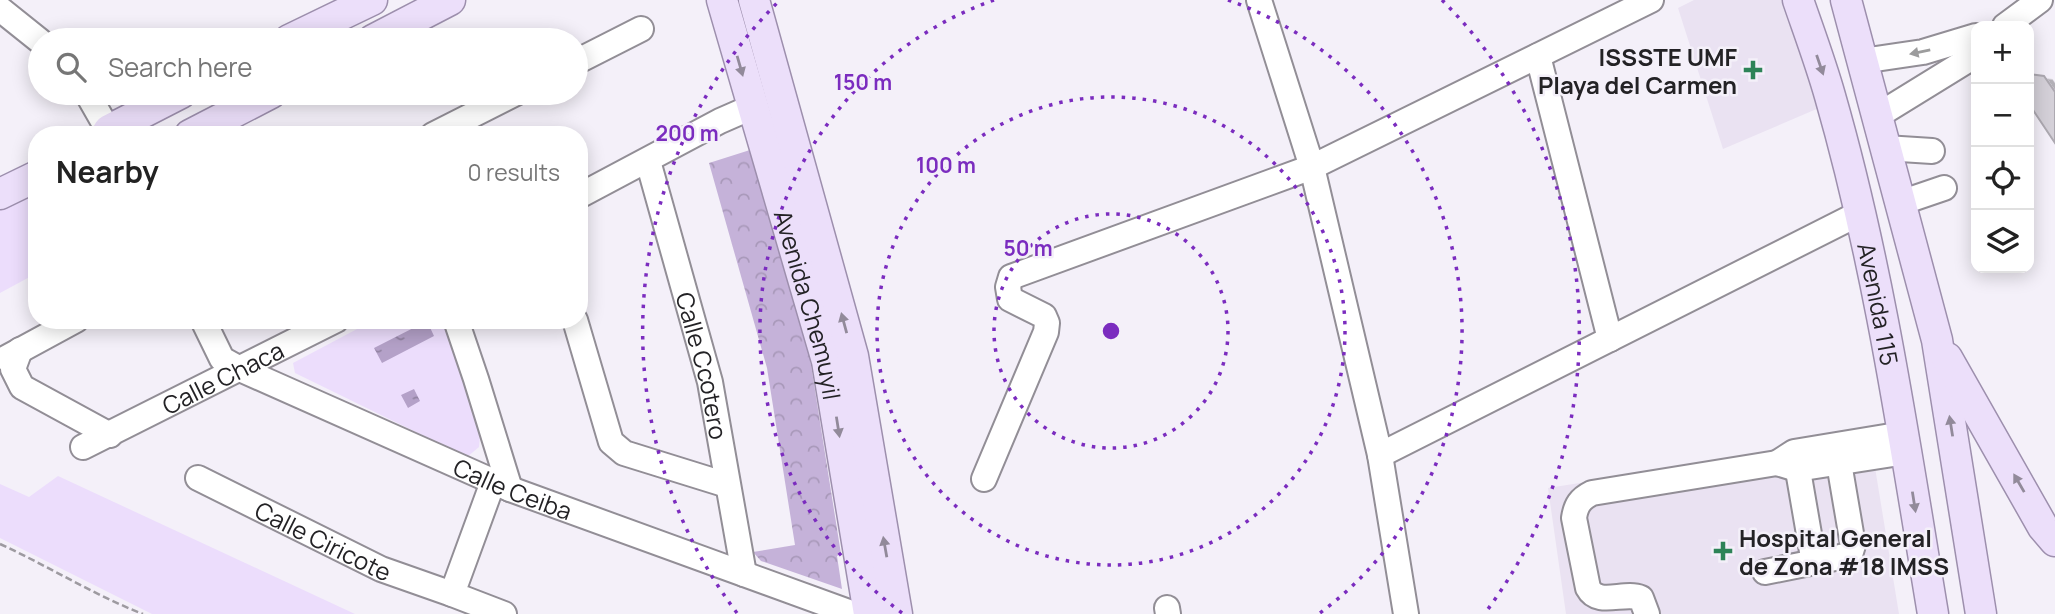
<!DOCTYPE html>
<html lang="en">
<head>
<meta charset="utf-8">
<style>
	:root { --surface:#fff; --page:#f2f2f2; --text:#222; --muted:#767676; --line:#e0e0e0 }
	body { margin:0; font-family:Manrope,sans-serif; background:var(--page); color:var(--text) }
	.controls { position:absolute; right:21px; top:21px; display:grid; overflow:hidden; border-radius:14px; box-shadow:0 4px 18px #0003 }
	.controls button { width:63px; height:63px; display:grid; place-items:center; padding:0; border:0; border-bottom:2px solid var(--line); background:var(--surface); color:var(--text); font:35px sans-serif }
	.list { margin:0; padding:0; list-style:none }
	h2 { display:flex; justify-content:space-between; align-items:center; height:91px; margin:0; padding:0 28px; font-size:30px }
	h2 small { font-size:23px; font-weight:400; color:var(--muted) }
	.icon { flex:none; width:38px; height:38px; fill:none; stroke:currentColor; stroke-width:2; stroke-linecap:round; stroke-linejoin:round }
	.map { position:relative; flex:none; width:2055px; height:614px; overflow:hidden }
	.search { position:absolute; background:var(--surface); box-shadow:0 4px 18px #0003; left:28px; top:28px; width:560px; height:77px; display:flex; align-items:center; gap:18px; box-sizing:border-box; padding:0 24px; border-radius:38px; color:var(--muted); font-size:26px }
	.panel { position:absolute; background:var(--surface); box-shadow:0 4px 18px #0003; left:28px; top:126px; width:560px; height:203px; border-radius:28px }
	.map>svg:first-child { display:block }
	.built { fill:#eae2f2 }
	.green { fill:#ecddfc }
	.forest { fill:url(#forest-crowns) }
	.water { fill:url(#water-ripples) }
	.building { fill:#d4d0d8; stroke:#ada9b1; stroke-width:2; filter:url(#shadow) }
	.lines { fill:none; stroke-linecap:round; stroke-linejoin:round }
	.minor-casing { stroke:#928e96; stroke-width:28 }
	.major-casing { stroke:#9d8fad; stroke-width:33 }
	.path { stroke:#9d9aa0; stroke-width:2.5; stroke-dasharray:7 3.5; stroke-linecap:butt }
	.minor { stroke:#fff; stroke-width:24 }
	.major { stroke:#ecdffa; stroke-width:30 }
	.oneway { fill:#9c9c9d }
	.oneway2 { fill:#928a9a }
	.ring { fill:none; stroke:#7b2cbf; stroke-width:3.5; stroke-dasharray:3.5 7 }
	.poi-dot { fill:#2d8357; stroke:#f4f0f9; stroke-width:2.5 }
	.labels { text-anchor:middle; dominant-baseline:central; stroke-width:5; stroke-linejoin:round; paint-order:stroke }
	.poi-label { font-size:24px; font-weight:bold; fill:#232225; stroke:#f4f0f9; text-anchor:end }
	.street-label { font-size:24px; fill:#232225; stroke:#f4f0f9 }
	.centre { fill:#7b2cbf; stroke:#f4f0f9; stroke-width:3.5 }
	.ring-label { font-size:21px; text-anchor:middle; font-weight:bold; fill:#7b2cbf; stroke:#f4f0f9; stroke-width:5; stroke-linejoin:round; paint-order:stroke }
</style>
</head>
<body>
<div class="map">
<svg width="2055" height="614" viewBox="0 0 2055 614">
	<defs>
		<pattern id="forest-crowns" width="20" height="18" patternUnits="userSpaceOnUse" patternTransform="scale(1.75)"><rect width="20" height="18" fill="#c5b2d9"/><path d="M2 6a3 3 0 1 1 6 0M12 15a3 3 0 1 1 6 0" fill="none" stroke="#a999ba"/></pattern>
		<pattern id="water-ripples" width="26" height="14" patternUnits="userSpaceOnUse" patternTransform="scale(1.75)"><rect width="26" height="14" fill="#b4a1c8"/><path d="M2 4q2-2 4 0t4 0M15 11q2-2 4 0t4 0" fill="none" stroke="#9283a2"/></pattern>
		<filter id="shadow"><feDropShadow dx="8" dy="4.5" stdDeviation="0" flood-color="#0004"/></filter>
	</defs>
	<rect width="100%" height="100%" fill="#f4f0f9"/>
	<path class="built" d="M1694,0H1788L1819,108L1723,149L1678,8Z
		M1870,437L1899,614H1566L1548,488Z"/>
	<path class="green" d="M37,190V273L0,293V208Z
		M374,320H444L480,435L479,447L467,457L295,373L293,363Z
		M58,476L355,614H152L0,538V484L29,497Z"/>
	<path class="forest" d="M750,150L807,340L841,554L837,556L842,589L761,561L753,552L795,545L767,368L709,163Z"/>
	<path class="water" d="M427,321L434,336L382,363L374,348Z
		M414,389L420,401L408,408L401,395Z"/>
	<path class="building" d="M2029,74L2044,76L2055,92V143L2029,104Z"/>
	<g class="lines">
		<defs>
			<g id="minor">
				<path d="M1259,0L1312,167L1380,455L1406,614"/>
				<path d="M0,9L40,41"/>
				<path d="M2005,26L2040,0"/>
				<path d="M1538,56L1610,339"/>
				<path d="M1862,61L1923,52L1976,36"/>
				<path d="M576,62L641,29"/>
				<path d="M87,93L111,135"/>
				<path d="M135,93L156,105"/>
				<path d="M1877,116L1976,55"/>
				<path d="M433,135L516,93"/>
				<path d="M1885,148L1932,151"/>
				<path id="s1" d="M648,161L710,382L744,574"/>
				<path d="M579,196L720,121L752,107"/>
				<path d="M1900,203L1944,188"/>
				<path id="s2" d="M203,320L222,359L240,369L510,489L854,614"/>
				<path d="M456,320L476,379L510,489"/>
				<path d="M575,320L611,442L624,453L727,485"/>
				<path d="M20,350L13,369L22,387L110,435"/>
				<path d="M6,358L76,320"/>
				<path d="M1903,434L1794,452L1777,463L1797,469L1906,452"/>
				<path id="s3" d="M83,447L336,320"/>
				<path d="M1795,453L1814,563"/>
				<path d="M1380,455L1860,213"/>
				<path id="s4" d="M198,478L381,569L452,594"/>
				<path d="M984,479L1046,332L1047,323L1044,316L1010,299L1008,287L1011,277L1312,167L1651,0"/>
				<path d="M493,482L452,594L504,614"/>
				<path d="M1765,572L1850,555L1853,545L1839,463"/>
				<path d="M1167,608L1168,614"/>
				<path d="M1647,614L1641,598C1624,591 1598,607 1588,588L1574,518C1576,505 1580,499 1592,493L1777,463"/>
			</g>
			<g id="major">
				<path id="s5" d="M722,0L827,361L869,614"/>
				<path d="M754,0L853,356L897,614"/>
				<path id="s6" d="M1798,0C1809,32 1821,64 1830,96C1879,266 1904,440 1933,614"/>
				<path d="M1846,0L1937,340L1981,614"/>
				<path d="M289,40L372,0"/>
				<path d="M373,40L450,0"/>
				<path d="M106,135L109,130L181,93"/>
				<path d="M190,135L271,93"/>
				<path d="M0,194L37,176"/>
				<path d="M1947,358L2043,527L2055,541"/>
			</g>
		</defs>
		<use href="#minor" class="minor-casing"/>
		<use href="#major" class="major-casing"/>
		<path class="path" d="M0,544C48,566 94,595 143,614"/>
		<use href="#minor" class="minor"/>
		<use href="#major" class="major"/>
	</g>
	<defs><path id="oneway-solid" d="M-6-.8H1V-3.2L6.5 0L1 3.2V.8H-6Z" transform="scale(1.75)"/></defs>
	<use class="oneway" href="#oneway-solid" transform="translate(1920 52) rotate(168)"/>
	<g class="oneway2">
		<use href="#oneway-solid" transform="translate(1820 65) rotate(71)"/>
		<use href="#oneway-solid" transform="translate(740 66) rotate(74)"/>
		<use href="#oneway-solid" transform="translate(844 323) rotate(-105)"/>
		<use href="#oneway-solid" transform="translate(1951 426) rotate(-99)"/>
		<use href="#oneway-solid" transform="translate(838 427) rotate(81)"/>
		<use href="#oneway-solid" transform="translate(2019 483) rotate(-120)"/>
		<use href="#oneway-solid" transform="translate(1914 502) rotate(81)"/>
		<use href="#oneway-solid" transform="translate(885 547) rotate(-100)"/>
	</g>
	<g class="ring">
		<circle cx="1111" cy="331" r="117"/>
		<circle cx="1111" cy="331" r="234"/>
		<path d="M902 613A351 351 0 0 1 994 0M1228 0A351 351 0 0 1 1320 613"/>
		<path d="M737 613A468 468 0 0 1 780 0M1442 0A468 468 0 0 1 1485 613"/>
	</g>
	<g class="poi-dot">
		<path d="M1749.5 59.5h7v7h7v7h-7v7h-7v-7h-7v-7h7z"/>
		<path d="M1719.5 540.5h7v7h7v7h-7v7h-7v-7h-7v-7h7z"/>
	</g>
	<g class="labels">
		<g class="poi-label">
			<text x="1737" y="56">ISSSTE UMF<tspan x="1737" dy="28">Playa del Carmen</tspan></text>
			<text x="1739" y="537" text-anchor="start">Hospital General<tspan x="1739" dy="28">de Zona #18 IMSS</tspan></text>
		</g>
		<g class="street-label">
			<text stroke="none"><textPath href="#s5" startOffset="317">Avenida Chemuyil</textPath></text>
			<text stroke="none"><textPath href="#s6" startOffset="315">Avenida 115</textPath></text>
			<text stroke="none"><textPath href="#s1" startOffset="212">Calle Ccotero</textPath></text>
			<text stroke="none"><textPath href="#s3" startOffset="156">Calle Chaca</textPath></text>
			<text stroke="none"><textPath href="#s2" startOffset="362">Calle Ceiba</textPath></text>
			<text stroke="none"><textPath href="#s4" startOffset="140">Calle Ciricote</textPath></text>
		</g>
	</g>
	<circle cx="1111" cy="331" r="10" class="centre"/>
	<g class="ring-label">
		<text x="863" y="90">150 m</text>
		<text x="687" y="141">200 m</text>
		<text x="946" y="173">100 m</text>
		<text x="1028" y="256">50 m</text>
	</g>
</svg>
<div class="controls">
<button>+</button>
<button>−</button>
<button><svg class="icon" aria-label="locate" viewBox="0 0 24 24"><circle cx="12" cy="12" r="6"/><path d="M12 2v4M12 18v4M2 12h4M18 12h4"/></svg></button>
<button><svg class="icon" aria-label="layers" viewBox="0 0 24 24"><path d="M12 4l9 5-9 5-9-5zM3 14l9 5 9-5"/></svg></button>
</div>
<div class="search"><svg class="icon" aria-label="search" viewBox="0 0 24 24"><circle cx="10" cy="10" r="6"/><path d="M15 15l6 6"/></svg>Search here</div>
<section class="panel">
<h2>Nearby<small>0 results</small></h2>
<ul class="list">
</ul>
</section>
</div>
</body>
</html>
